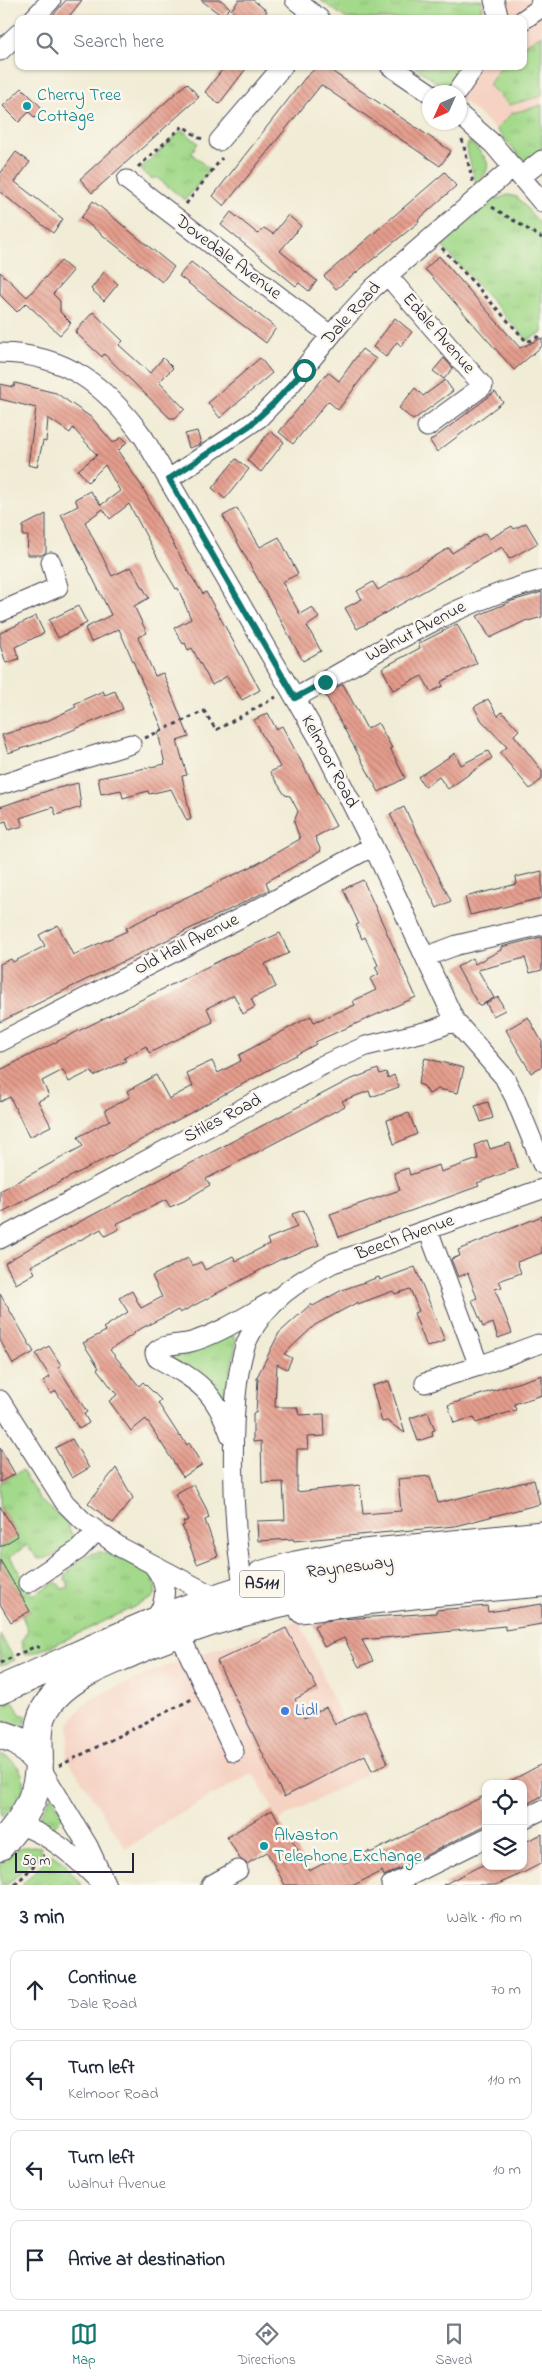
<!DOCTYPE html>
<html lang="en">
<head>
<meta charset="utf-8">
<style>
	:root { --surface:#fff; --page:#f6f6f7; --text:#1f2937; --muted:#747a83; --line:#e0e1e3; --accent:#0f766e }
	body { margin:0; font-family:"Indie Flower",sans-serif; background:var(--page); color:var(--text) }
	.controls { position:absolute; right:15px; bottom:15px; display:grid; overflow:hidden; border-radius:10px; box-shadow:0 1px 4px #0004 }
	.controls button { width:45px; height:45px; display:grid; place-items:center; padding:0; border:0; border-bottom:1px solid var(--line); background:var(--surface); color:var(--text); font:25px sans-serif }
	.compass { position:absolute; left:422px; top:85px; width:45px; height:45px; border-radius:50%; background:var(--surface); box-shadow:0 1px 4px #0004; rotate:225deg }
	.scale { position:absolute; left:15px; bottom:12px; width:119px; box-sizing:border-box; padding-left:5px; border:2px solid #22223b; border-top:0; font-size:14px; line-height:18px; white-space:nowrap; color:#22223b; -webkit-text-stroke:4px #fbf7ec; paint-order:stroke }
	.stop { position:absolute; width:15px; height:15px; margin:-11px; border:4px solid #0f766e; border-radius:50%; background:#fff }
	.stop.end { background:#0f766e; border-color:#fff; box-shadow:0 1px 5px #0008 }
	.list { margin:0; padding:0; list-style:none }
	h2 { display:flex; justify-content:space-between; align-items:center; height:65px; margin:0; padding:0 20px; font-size:21px }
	h2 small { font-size:16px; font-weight:400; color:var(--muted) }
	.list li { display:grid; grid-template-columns:32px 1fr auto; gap:15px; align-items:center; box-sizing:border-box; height:80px; margin:0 10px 10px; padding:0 10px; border:1px solid var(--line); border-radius:10px }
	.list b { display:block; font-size:19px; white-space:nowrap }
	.list p { margin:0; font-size:16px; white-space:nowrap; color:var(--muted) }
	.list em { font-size:16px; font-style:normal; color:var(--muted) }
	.icon { flex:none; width:28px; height:28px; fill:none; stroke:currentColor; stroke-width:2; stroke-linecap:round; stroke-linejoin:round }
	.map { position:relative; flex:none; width:542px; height:1885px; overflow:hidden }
	.search { position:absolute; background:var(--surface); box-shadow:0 1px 4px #0004; left:15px; right:15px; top:15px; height:55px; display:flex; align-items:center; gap:12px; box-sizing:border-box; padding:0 18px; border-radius:10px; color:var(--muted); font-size:19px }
	.sheet { height:425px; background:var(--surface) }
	nav { display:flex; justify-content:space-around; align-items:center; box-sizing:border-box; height:70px; border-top:1px solid var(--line); background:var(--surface); font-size:14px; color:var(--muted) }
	nav a { display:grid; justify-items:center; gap:2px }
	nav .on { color:var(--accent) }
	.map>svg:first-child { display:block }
	.built { fill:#f5d2c2 }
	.grass { fill:url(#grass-tufts); stroke:#627e62 }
	.building { fill:url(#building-back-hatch) }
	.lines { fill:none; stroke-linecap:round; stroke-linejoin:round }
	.minor-casing { stroke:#414052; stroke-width:21 }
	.highway-casing { stroke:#414052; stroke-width:30 }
	.path { stroke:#414052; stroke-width:3; stroke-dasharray:4 4; stroke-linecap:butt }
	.minor { stroke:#fff; stroke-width:19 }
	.highway { stroke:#fff; stroke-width:28 }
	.route { stroke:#0f766e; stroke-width:6 }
	.culture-dot { fill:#0f9aa8; stroke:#fbf7ec; stroke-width:2 }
	.shop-dot { fill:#3f7fe0; stroke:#fbf7ec; stroke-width:2 }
	.labels { text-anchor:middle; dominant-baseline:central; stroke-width:5; stroke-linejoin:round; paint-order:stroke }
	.shield { fill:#fbf7ec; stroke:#636270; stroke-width:1 }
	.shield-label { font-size:16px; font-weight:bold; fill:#22223b }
	.culture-label { font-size:18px; fill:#0d838f; stroke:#fbf7ec; text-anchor:start }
	.street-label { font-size:18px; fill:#22223b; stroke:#fbf7ec }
	.shop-label { font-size:18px; fill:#366cbe; stroke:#fbf7ec; text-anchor:start }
</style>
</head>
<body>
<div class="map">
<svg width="542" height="1885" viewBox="0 0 542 1885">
	<defs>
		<pattern id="grass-tufts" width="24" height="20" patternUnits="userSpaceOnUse" patternTransform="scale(1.25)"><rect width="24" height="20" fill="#a3d98a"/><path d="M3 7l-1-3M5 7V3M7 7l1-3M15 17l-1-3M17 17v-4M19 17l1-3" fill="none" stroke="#8cba78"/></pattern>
		<pattern id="building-back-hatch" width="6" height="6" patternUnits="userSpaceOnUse" patternTransform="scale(1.25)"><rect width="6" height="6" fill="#e59d8d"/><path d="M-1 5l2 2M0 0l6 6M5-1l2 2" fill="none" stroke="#b98074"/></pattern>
	</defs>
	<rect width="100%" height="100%" fill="#fbf7ec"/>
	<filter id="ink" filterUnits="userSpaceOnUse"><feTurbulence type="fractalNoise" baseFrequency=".02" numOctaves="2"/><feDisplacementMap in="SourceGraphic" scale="10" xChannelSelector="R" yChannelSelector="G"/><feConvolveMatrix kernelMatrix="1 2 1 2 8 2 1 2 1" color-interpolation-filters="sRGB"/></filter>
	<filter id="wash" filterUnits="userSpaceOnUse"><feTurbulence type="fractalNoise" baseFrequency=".0096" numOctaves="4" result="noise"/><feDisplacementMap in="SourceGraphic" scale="20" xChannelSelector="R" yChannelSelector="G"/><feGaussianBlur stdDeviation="1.12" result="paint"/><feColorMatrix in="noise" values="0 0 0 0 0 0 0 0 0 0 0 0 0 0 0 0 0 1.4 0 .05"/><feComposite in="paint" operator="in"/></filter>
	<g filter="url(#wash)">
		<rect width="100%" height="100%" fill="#f1ecd5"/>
		<path class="built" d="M319,0H542V154L527,165L496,129L463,101L413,66H523V19H345Z
			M299,1621L366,1774L279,1820L253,1773L169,1820L126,1849L67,1758L69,1724L82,1706L103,1693L166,1666Z"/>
		<path class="grass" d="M320,0H482L480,19H347Z
			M542,35V96L509,105L489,85L501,66H523V46Z
			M414,66H471L450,92Z
			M542,105V153L527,165L496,129L512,113Z
			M182,130L198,143L191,153L210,170L185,200L156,177L152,179L140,169Z
			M470,141C486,159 497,164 476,184L466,147Z
			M508,195L517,197L542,226V333L527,340L441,245L492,201Z
			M231,1335L235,1337L236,1343L226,1390L221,1394L173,1360L174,1355L179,1350Z
			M22,1470L41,1501L65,1520L74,1539C65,1548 51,1560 38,1559L27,1545L10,1557L33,1595L54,1583H58L62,1589L69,1587L65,1578C71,1566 84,1554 98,1552C106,1551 142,1568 149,1574C155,1579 156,1588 155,1595L151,1599L50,1647L25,1655L21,1642L28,1630L22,1616L30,1611L0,1560V1547L18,1536L0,1506V1483Z
			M0,1635L15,1660L0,1666Z
			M11,1698L20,1714L27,1716L24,1726L0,1721V1704Z
			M0,1755C33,1765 29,1803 0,1816Z
			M51,1796L64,1816L52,1828L37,1822Z
			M33,1846L41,1847L39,1855L7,1885H0C0,1879 0,1870 0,1865C4,1852 22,1847 33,1846Z
			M51,1854L64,1863L82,1885H22Z"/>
		<g id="blocks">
			<path class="building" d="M66,0H82L67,19H50Z
				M201,0H221L230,8L222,16Z
				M239,0H253L267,11L261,19H242L231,10Z
				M225,66H248L219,104L205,92Z
				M318,66H324L451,151L440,166L321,85L224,206L213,196L305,78Z
				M187,83L199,97L92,193L80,179Z
				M22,88L44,110L35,118L29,112L19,122L3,106Z
				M16,152L30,162L15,182L63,219L53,233L0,192V174Z
				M445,172L456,186L418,220L419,222L336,289L324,276Z
				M93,201L174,267L162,282L81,218Z
				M231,212L258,234L264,228L273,234L288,215L301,226L280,251L317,281L309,291L299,283L296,286L221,225Z
				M439,256L520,348L542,338V346L514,370L425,269Z
				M61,261L73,271L53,294L60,301V312L71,323L60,335L26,303L17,312L0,295V272L27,297Z
				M191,262L276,328L266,343L179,276Z
				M104,272L118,284L104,301L91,289Z
				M93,312L123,341L119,345L150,373L163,358L173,368L159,382L185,409L175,418H170L104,354L102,357L75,332Z
				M395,318L412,332L401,346L397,342L386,357L373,347Z
				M362,349L376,359L338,410L328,401L293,444L279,432L328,372L339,381Z
				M260,358L272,373L220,418L208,403Z
				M444,358L453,368L444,379L433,371Z
				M445,380L453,391L413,420L399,408L415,388L423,396Z
				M15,383L56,393L92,418L113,443L122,437L127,442L118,451L141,485L190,574L203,594L206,592L260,690L242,700L227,676L212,685L192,648L188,650L185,643L183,644L174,628L191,619L178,588L176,589L160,562L129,504L110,519L103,509L85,522L112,576L131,567L149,598L134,606L147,633L138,637L155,676L163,673L189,737L177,741L187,775L182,776L191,819L187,821L171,789L149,794L148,791L123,798L121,790L101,794L98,778L165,764L158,732L163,730L119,629L91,642L85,628L111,615L61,514L78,506L75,499L90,491L101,505L120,491L105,465L88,482L78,470L97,455L73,428L70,433L48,418L46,442L43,441L37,467L28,465L36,408L0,399V384L14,387Z
				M495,392L503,402L437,452L430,441Z
				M197,431L201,444L189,448L185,434Z
				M270,431L284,442L261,472L247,460Z
				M236,459L249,469L225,499L212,488Z
				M237,508L260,547L279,537L298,574L282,582L300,614L312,607L319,618L307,626L321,651L303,661L223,516Z
				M46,514V552L42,555H27L28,536H23V526Z
				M526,523L538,543L509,559L502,547L357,629L345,608L362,599L357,591L373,582L378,590L449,548L452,553L485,533L489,539L512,526L514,529Z
				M542,592V617L528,621L527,620L490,638L477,616L512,601Z
				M78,606L87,623L58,638L49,620Z
				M36,616L44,633L15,647L19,659L6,663L0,645V633Z
				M457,624L477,663L441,682L443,686L431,692L422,676L393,690L382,668L420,648L418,644Z
				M343,684L367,729L378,723L392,748H390L405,778L379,792L325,694Z
				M103,691L105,695L115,691L123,709L49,740L8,753L2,735L47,721L76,707L74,704Z
				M488,699L498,716L502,712L519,730L514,735L542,771V779L530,789L500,753L507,747L482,721L474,707Z
				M268,713L276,729L282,726L336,826L315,837L321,851L266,882L269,890L0,1022V964L11,959L13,962L45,946L39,935L58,925L73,955L127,931L126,928L158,912L157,911L257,864L300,839L294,822L298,811L290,796L285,795L270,772L280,767L254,720Z
				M488,751L492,758L448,789L439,777L425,787L418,777L455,753L461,765Z
				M78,783L81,807L56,815L53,807L20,818L23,826L9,830L6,821L0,823V807L50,790Z
				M404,807L451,901L437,908L390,814Z
				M542,871V898L470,915L465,897L517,884L516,877Z
				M363,880L416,997L315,1042L316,1044L128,1147L0,1213V1191L83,1146L78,1137L110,1120L105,1110L130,1097L127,1091L156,1075L169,1099L193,1086L186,1073L212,1061L218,1073L241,1061L239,1055L311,1016L314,1022L355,1005L353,1001L376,990L370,979L379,974L375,967L378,965L365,937L362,939L356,925L359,924L343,889Z
				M280,933L289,953L265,964L276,987L251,999L255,1007L243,1014L234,995L207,1008L213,1022L149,1053L146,1046L124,1058L126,1061L94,1076L91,1071L69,1082L63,1070L42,1081L49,1096L38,1101L51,1126L29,1137L10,1097L0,1102V1070L225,958Z
				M542,937V970L530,973L525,958L478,970L494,998L479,1006L457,967L472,958L475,964L501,950V947Z
				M498,997L505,1010L493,1016L486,1003Z
				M528,1017L542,1042V1066L531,1073L506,1030Z
				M425,1058L464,1068L458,1093L438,1089L429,1094L424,1086L418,1084Z
				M378,1069L380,1074L386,1072L388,1078L394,1075L399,1087L371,1097L369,1091L342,1101L345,1106L206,1179L210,1185L184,1201L170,1207L166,1200L116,1224L119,1229L105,1236L101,1229L31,1266L35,1273L16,1284L5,1263L30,1248L347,1081Z
				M488,1102L493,1118L481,1122L475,1106Z
				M409,1113L417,1134L394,1144L387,1120Z
				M487,1140L490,1149L510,1143L518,1168L477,1183L479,1186L339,1237L330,1214L400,1190L394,1173L408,1168L410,1175L439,1165L441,1172L478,1159L475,1145Z
				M304,1210L319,1245L279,1260L180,1313L178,1310L134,1332L135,1333L110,1350L139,1386L143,1382L161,1400L158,1403L180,1437L181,1436L187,1445L189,1443L202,1465L183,1477L146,1419L131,1431L109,1401L117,1395L97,1369L99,1368L83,1343L106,1331L103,1328L128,1312L119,1298L132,1291L141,1308L162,1297L152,1276L188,1258L192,1266L201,1262L205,1270L233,1256L236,1261L269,1244L267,1239L297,1227L292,1214Z
				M542,1216V1253L517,1262L521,1273L499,1281L502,1287L495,1289L512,1333L498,1338L493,1323L483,1327L472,1300L477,1298L468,1273L458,1277L451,1259L460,1256L458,1250Z
				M415,1267L445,1341L427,1347L414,1313L419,1311L410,1289L395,1294L393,1291L358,1304V1302L315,1325L284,1354L292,1358L287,1369L277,1364L275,1407H297L299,1415L324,1414L325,1436L307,1437L308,1449H297V1492L360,1485L363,1514L401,1511L398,1479L430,1476L438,1503L534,1480L540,1504L455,1526L294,1541L293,1539L258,1541L257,1521L285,1520L283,1482L262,1483L261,1441L253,1442V1413H256L258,1379H256L279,1333L311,1304L313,1306L342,1290L379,1277L380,1280Z
				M0,1294L34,1352L13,1364L0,1340Z
				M49,1346L61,1365L58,1367L87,1412L84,1414L89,1423L79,1429L56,1391L51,1394L43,1381L50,1377L36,1354Z
				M542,1375V1395L514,1404L516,1410L476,1423L474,1417L454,1423L448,1405Z
				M389,1381L405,1433L387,1421L382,1422L372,1386Z
				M428,1412L435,1430L432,1431L433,1436L418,1441L410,1418Z
				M72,1439L89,1468L72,1478L55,1448Z
				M0,1448L15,1474L0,1482Z
				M116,1468L133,1498L113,1523L88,1503Z
				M193,1484L206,1508L209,1518L205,1520L218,1556L197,1564L182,1526L185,1525L183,1522L189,1520L175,1494Z
				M0,1506L18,1536L0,1547Z
				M0,1560L30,1611L11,1622L0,1604Z
				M542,1604V1624L505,1630V1626L362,1640L373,1661L359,1667L344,1638L324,1647L314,1626L325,1621L340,1619L436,1613V1610L487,1606L488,1612Z
				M286,1628L317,1688L295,1699L304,1718L326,1707L335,1724L365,1711L388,1763L372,1771L365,1755L284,1797L217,1661Z
				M542,1764V1796L523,1806V1784H505Z
				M486,1795V1825L384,1876L382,1871L354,1885H285L267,1852L247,1864L240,1859L227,1837L272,1810L289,1839L291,1838L309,1871L340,1855L344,1863L369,1851L370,1853Z
				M542,1834V1863L523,1873L496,1885H443L480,1866H523V1843Z"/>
		</g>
	</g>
	<g filter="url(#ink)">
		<use href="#blocks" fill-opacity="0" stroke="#414052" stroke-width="1"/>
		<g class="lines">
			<defs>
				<path id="minor" d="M295,0L320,19
					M494,0L499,19
					M33,19L51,0
					M523,20L539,9L541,0
					M0,51L19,33
					M390,66L430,93
					M457,92L475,66
					M460,115L493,144L542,202
					M219,141L283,66
					M521,177L542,160
					M127,180L330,335
					M387,275L483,386L427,427
					M0,353C67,354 106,386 144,438L319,739L373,846L455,1021L504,1077L514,1096L542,1164
					M169,479L259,418L287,389L341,323L373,288L513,167
					M0,612L58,587L51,562
					M295,698C375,654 452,603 542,580
					M0,785L131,744
					M425,957L457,945L542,925
					M0,1042L271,902L373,846
					M428,1230L479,1366L538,1344
					M0,1239L323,1065L366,1046L432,1030L455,1021
					M425,1383L479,1366
					M0,1400L65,1503L83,1521L120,1547L215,1597
					M231,1437C215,1390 198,1381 157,1358L155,1353C161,1343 181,1345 191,1342C219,1334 244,1317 269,1303
					M153,1565C168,1584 168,1599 155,1620
					M259,1571L295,1561L344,1551L542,1531
					M28,1583L78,1550L96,1532
					M244,1588C232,1537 226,1383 249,1337C267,1300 298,1281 333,1263L542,1189
					M297,1601L300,1613L430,1597L542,1587
					M179,1633L234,1752
					M39,1765L88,1846L106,1885
					M523,1819L542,1810
					M19,1825C51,1835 75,1857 98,1880
					M211,1885L238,1870
					M391,1885L486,1838"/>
				<path id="highway" d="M0,1690C98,1648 192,1598 297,1575C377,1557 461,1560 542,1545
					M0,1734L17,1740L38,1761
					M0,1846C17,1826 32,1808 37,1782C44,1749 28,1725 55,1696C74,1675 105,1664 130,1653C200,1621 282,1599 358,1588C419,1579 481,1580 542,1570"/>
			</defs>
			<use href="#minor" class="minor-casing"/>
			<use href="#highway" class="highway-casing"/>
			<path class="path" d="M462,139L473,182
				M138,167L183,126L199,138L205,139
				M186,204L222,158
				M492,207L542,238
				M442,248L527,342L542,335
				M145,738L204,711L216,730L276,697
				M0,1663L36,1646L42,1649
				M59,1766L192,1699
				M15,1885L44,1855"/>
			<use href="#minor" class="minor"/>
			<use href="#highway" class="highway"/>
		</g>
	</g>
	<g class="lines" filter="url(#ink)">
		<path class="route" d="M304,370L274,403L249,426L169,479L295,698L325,682"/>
	</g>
	<g class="culture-dot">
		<circle cx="27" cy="106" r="5"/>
		<circle cx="264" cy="1846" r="5"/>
	</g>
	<circle class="shop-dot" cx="285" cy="1711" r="5"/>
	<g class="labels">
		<rect class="shield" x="239.5" y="1570.5" width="45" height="27" rx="4"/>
		<g class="shield-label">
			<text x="262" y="1584">A5111</text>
		</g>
		<g class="culture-label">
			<text x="37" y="96">Cherry Tree<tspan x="37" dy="21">Cottage</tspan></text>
			<text x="274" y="1836">Alvaston<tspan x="274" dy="21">Telephone Exchange</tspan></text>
		</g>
		<g class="street-label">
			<text transform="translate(228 258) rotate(37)">Dovedale Avenue</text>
			<text transform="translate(352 314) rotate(-48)">Dale Road</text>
			<text transform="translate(438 334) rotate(49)">Edale Avenue</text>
			<text transform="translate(416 632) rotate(-28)">Walnut Avenue</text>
			<text transform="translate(329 762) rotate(62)">Kelmoor Road</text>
			<text transform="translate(187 945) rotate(-27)">Old Hall Avenue</text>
			<text transform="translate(223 1119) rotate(-28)">Stiles Road</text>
			<text transform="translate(405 1238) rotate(-20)">Beech Avenue</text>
			<text transform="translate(350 1568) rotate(-7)">Raynesway</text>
		</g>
		<g class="shop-label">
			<text x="295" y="1711">Lidl</text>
		</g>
	</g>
</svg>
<div class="controls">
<button><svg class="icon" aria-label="locate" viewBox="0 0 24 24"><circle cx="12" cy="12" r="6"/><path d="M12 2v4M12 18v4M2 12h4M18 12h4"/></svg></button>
<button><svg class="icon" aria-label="layers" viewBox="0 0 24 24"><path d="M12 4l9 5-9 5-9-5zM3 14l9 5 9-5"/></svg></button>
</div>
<svg class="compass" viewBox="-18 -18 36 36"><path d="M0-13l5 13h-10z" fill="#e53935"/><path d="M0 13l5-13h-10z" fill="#747a83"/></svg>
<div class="scale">50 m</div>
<div class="stop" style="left:304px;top:370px"></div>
<div class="stop end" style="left:325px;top:682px"></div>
<div class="search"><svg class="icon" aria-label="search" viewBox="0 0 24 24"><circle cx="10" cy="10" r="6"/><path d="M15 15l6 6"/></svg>Search here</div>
</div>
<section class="sheet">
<h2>3 min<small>Walk · 190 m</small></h2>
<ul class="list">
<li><svg class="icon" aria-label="ahead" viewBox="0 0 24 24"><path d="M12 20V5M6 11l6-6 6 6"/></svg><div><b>Continue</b><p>Dale Road</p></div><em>70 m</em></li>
<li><svg class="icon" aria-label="left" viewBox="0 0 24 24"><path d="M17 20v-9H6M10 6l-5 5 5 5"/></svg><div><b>Turn left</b><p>Kelmoor Road</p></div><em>110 m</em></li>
<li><svg class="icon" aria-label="left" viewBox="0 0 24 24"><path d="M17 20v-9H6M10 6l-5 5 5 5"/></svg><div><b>Turn left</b><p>Walnut Avenue</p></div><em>10 m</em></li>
<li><svg class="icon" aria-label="arrive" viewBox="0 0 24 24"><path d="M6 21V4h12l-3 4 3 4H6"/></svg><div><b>Arrive at destination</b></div></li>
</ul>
</section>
<nav>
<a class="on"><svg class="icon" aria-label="map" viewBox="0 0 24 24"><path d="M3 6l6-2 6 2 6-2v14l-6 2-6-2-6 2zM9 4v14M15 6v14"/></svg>Map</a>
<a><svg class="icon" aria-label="directions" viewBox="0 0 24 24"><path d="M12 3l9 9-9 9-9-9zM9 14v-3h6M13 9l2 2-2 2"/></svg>Directions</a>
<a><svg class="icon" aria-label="saved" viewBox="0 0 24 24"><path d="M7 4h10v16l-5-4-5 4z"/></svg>Saved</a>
</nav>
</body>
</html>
